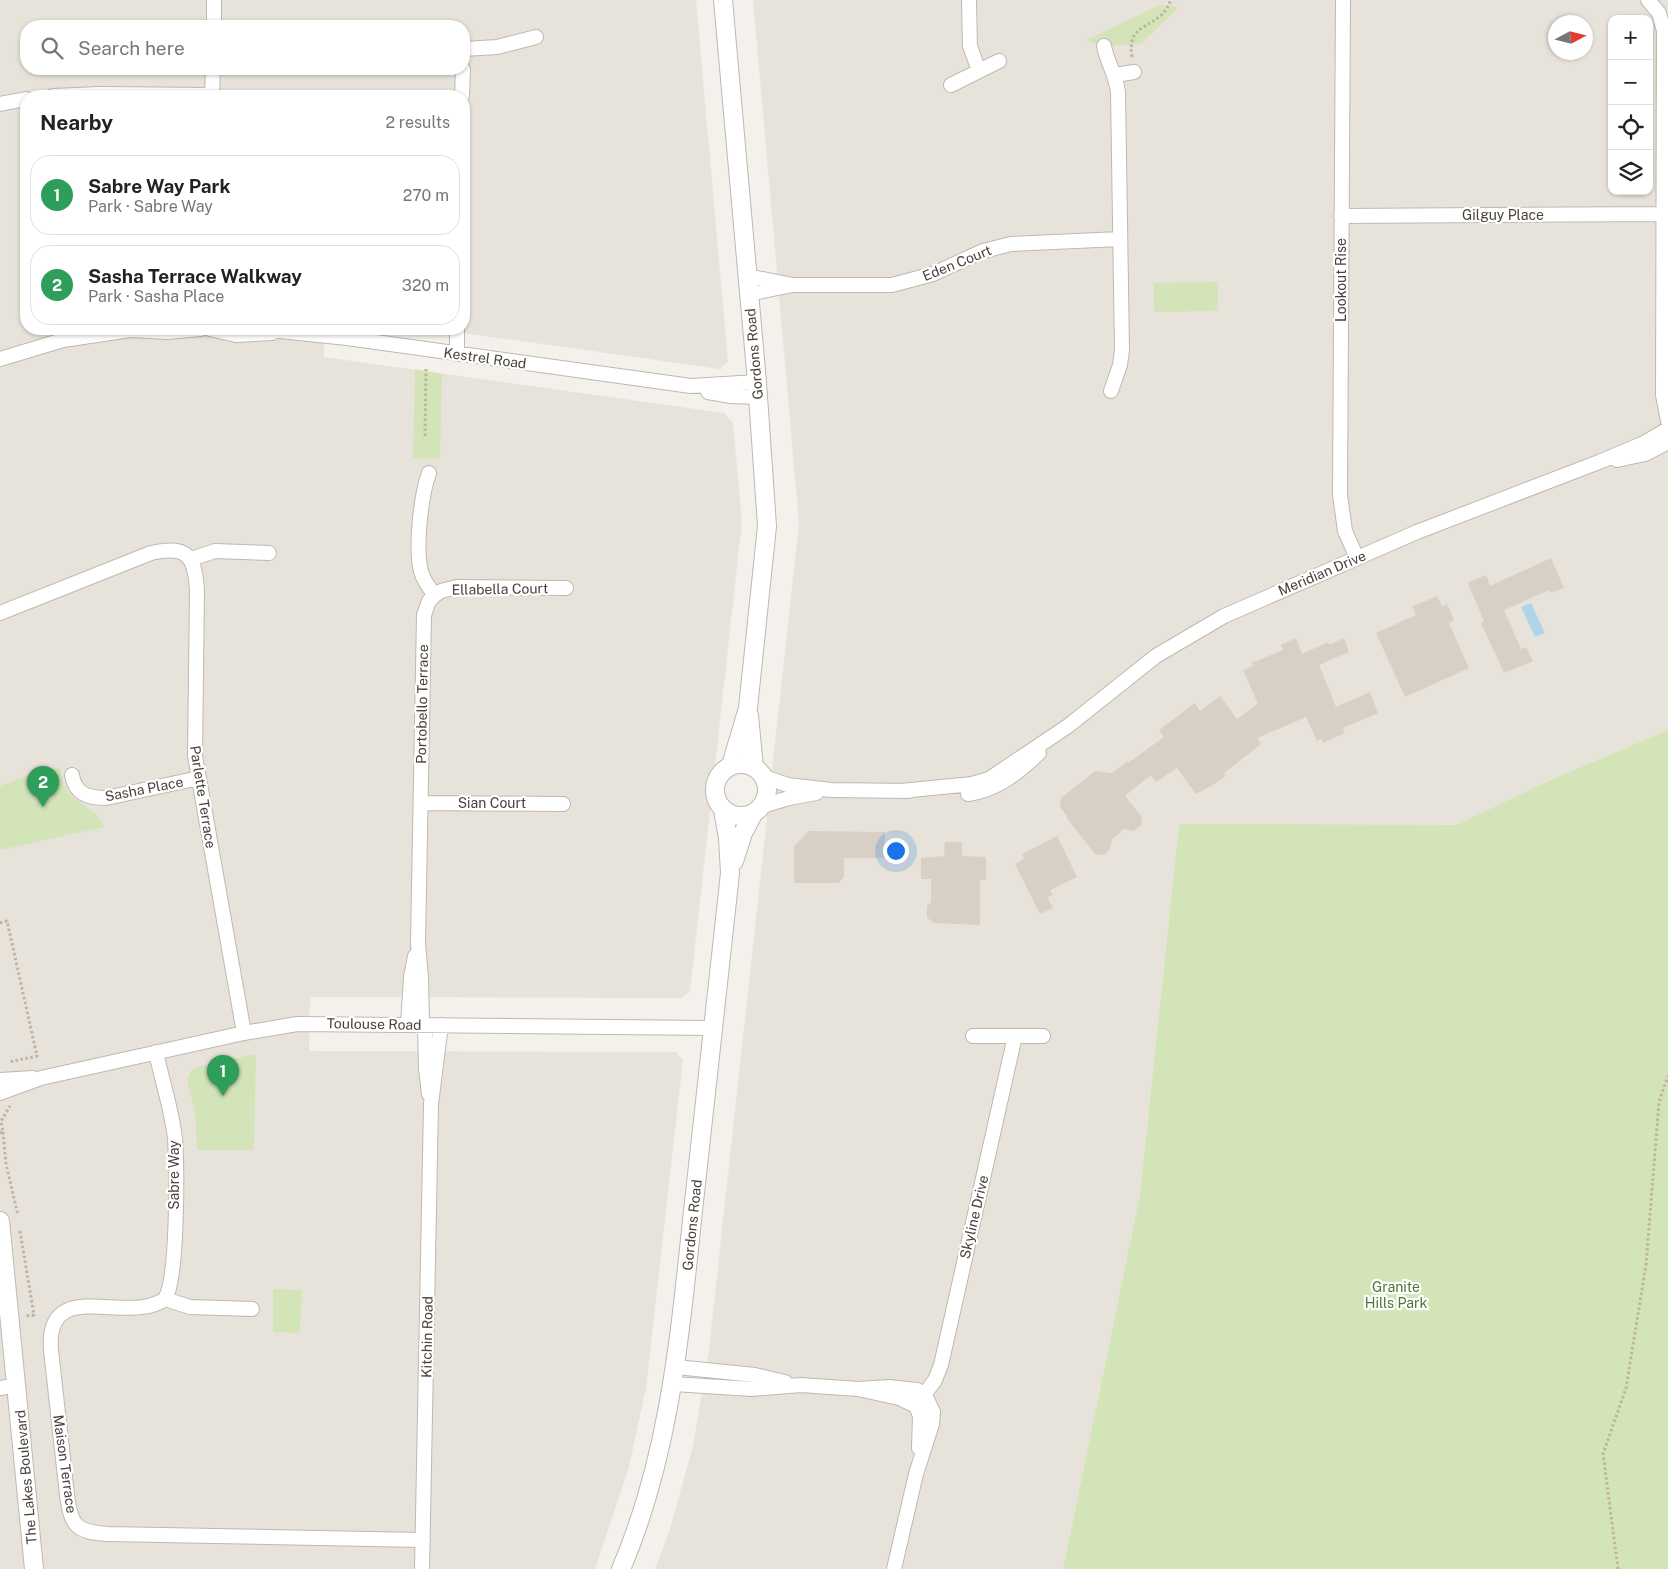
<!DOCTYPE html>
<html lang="en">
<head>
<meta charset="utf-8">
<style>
	:root { --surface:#fff; --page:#f6f6f6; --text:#222; --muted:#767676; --line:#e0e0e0; --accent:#b45309 }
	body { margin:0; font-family:"Public Sans",sans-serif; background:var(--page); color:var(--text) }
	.controls { position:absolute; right:15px; top:15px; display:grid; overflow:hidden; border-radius:10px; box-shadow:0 1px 4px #0004 }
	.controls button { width:45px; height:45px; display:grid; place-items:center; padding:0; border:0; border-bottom:1px solid var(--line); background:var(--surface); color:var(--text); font:25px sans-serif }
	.compass { position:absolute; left:1548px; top:15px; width:45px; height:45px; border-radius:50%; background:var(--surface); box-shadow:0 1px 4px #0004; rotate:83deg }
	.you { position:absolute; left:895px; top:850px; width:18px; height:18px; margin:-12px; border:4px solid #fff; border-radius:50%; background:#1a73e8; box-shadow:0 0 0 8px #1a73e833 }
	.badge { display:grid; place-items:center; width:32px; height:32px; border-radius:50%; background:var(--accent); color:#fff; font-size:16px; font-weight:700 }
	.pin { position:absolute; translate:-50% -41px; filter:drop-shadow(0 1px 2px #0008) }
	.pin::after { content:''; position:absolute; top:26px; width:18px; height:15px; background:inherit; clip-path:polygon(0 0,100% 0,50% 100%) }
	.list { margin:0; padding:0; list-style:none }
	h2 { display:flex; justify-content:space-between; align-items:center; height:65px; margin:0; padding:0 20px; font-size:21px }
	h2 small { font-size:16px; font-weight:400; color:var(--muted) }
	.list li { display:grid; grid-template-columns:32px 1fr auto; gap:15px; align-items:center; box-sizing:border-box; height:80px; margin:0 10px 10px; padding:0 10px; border:1px solid var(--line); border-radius:20px }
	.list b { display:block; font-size:19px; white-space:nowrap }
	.list p { margin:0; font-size:16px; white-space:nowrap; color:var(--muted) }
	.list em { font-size:16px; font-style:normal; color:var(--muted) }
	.icon { flex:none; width:28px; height:28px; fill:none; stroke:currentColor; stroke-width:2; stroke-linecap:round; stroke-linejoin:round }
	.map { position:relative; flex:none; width:1668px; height:1569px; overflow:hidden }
	.search { position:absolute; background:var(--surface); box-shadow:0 1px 4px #0004; left:20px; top:20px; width:450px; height:55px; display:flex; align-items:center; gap:12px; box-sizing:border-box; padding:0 18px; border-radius:20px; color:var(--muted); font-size:19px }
	.panel { position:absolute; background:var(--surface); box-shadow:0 1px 4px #0004; left:20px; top:90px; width:450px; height:245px; border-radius:20px }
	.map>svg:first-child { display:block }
	.residential { fill:#e8e3da; fill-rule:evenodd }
	.green { fill:#d3e4b9 }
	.water { fill:#aed5ea }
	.building { fill:#d8cfc5 }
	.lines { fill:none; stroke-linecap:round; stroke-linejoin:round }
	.minor-casing { stroke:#bfb8af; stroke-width:16 }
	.tertiary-casing { stroke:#bfb8af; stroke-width:20 }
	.path { stroke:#bfb3a1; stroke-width:3; stroke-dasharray:2.5 2.5; stroke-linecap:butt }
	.minor { stroke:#fff; stroke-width:14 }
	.tertiary { stroke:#fff; stroke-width:18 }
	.labels { text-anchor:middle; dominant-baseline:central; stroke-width:4.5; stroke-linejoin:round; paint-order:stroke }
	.street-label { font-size:14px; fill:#48423a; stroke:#fff }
	.park-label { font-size:14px; fill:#4f7532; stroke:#fff }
</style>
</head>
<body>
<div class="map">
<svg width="1668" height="1569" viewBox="0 0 1668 1569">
	<rect width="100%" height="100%" fill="#f4f1ec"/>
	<path class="residential" d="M0,0H696L728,362L720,369L434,329H464V96H26V329H324V357L724,413L733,423L742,522L690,991L682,998L310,997L309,1051L676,1052L683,1060L646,1388L629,1467L595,1569H0ZM26,26H464V69H26Z
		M753,0H1668V730L1550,780L1457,826L1179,824L1140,1194L1063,1569H655L669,1532L693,1446L709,1349L799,523ZM1612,19H1649V191H1612ZM1556,22H1586V52H1556Z"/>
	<path class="green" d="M1160,5L1179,7L1141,44L1100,46L1086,40Z
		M1218,282V311L1154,312V283Z
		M415,369L442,374L440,459L413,458Z
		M1668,730V1569H1063L1140,1194L1179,824L1457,825L1550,780Z
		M60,768C65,810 95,800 104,827L0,850V786L41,771Z
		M256,1054L254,1150H197L195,1113L187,1079L193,1068Z
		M273,1289L302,1290L300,1333L273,1332Z"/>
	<path class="water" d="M1531,603L1545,633L1535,637L1521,607Z"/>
	<path class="building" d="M1551,558L1564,588L1550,593L1549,590L1504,610L1521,649L1526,647L1533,661L1504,673L1481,623L1484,621L1468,583L1486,575L1490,586Z
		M1437,596L1442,607L1447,604L1454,620L1449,623L1469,668L1405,697L1376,633L1416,615L1412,607Z
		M1296,638L1302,654L1328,642L1329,645L1344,638L1349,652L1319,665L1336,707L1370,692L1378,713L1343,728L1345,733L1323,743L1321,739L1317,741L1306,717L1257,738L1261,744L1224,773L1226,776L1211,786L1196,794L1177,768L1156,782L1151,775L1125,796L1142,817L1141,825L1134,831L1124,829L1112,839L1110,849L1104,855L1095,854L1066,817L1067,816L1060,807L1061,798L1095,771L1112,773L1127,761L1128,763L1164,737L1159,730L1195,703L1200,711L1220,696L1237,719L1258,704L1243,670L1253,666L1252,663L1283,650L1281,645Z
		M809,831L885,832V858H844V877L839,883H794V846Z
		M1057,836L1077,877L1050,890L1053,895L1047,897L1053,908L1040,914L1015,864L1024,859L1022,854Z
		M945,842H962V856L986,857V880H980V925L933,923L927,917V906L931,902V879H921V858L944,856Z"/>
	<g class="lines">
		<defs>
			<path id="minor" d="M969,0L970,46L979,71
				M1343,0L1340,495L1345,531L1357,558
				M1648,0L1659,13L1664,31L1663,395L1668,421
				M214,26V0
				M1104,46C1107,62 1116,75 1118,92L1122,350L1120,365L1111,391
				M464,49L497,47L536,37
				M1115,75L1134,72
				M951,85L999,61
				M53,96L100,94L212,95
				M212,96L213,69
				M462,96L463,69
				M0,104L26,99
				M1341,216L1664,214
				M747,276L793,285H892L933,274L983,251L1011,244L1120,239
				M748,294L793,285
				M210,329L236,335L272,333
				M261,329L347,338L691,386L757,382
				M131,330L167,332L201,329
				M457,354V329
				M0,359L63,340L137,329
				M708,392L731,396L758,397
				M1617,460L1645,454L1668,442
				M191,559L215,551L269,553
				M435,595L441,591L457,587L566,588
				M0,613L151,553C187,545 195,555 197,591L195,756L244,1033
				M72,775C75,794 88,798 106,798L199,778
				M764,777L788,785L831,790L909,791
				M901,791L972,784L989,779L1068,726L1156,656L1224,616L1417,532L1599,462L1644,443L1668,429
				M968,794C997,790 1018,773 1039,753
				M421,803L563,804
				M762,806L789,798L816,793
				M408,1024L411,977L415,956
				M422,1025L421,977L418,943L424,615L429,601L435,595C429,588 423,580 421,571C415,548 421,495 429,473
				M425,1025L426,1069L429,1094
				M973,1036H1043
				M156,1052C162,1081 172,1110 175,1139C177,1167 178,1278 165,1299
				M0,1080L33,1078
				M0,1093L41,1078L244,1033L297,1024L713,1028
				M252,1309L190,1307L165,1299C128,1326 45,1275 51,1350L67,1495C71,1526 76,1532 108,1534L423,1540
				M676,1367L755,1375L785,1382
				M673,1384L752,1389L801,1385L858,1389L899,1398L916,1406
				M0,1388L17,1385
				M858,1389L889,1387L917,1390L925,1395L933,1412L932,1424L916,1474L894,1569
				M916,1406L935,1380L941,1365L1015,1036
				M916,1406L920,1416L919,1448
				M422,1569L431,1104L441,1025"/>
			<path id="tertiary" d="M723,0L757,382L767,526L748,708L731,765
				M749,716L754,767
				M715 790a26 26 0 1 1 52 0a26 26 0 1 1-52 0Z
				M734,861L743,833L753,814
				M0,1221L34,1569
				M621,1569C670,1455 680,1333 693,1211C705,1099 718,986 730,873L728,838L723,810"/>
		</defs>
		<use href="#minor" class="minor-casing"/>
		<use href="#tertiary" class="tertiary-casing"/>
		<path class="path" d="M1132,57C1128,29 1142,30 1159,17C1165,13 1168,6 1171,0
			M425,436L426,369
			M0,923L7,921L37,1056L9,1062
			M3,1132L6,1164L18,1215
			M0,1133L3,1132L1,1121L10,1106
			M20,1231L34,1315L25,1316
			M1618,1569L1603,1454L1626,1388L1646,1265L1659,1102L1668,1076"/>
		<use href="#minor" class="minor"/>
		<use href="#tertiary" class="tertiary"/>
	</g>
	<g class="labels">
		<g class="street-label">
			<text x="1503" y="215">Gilguy Place</text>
			<text transform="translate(957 263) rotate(-22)">Eden Court</text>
			<text transform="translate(1341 280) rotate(-90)">Lookout Rise</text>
			<text transform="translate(754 354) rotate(-95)">Gordons Road</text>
			<text transform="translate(485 358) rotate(8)">Kestrel Road</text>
			<text transform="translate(1322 573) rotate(-23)">Meridian Drive</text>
			<text transform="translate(500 589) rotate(-1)">Ellabella Court</text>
			<text transform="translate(422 704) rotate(-89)">Portobello Terrace</text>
			<text transform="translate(144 789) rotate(-11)">Sasha Place</text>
			<text transform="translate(203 797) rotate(81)">Parlette Terrace</text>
			<text x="492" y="803">Sian Court</text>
			<text transform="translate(374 1024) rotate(1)">Toulouse Road</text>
			<text transform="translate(174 1175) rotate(-90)">Sabre Way</text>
			<text transform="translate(974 1217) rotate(-77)">Skyline Drive</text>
			<text transform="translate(692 1225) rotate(-84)">Gordons Road</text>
			<text transform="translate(427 1337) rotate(-89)">Kitchin Road</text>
			<text transform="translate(65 1464) rotate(82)">Maison Terrace</text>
			<text transform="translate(26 1477) rotate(-95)">The Lakes Boulevard</text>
		</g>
		<g class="park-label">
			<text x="1396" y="1287">Granite<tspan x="1396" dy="16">Hills Park</tspan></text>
		</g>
	</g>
</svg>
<div class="controls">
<button>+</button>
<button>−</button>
<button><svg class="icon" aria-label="locate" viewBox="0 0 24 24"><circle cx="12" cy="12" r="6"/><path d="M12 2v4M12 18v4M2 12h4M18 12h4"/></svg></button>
<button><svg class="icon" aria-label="layers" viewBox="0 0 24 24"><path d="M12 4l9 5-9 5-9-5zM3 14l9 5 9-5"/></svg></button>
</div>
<svg class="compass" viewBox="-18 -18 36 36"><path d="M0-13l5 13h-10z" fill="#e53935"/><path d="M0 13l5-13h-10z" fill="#767676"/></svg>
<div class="you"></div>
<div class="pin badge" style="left:223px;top:1096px;background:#2e9e5b">1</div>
<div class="pin badge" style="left:43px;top:807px;background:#2e9e5b">2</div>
<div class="search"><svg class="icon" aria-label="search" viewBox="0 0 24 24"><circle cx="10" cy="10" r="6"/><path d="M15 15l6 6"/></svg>Search here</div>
<section class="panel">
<h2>Nearby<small>2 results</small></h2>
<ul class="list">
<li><span class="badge" style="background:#2e9e5b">1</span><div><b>Sabre Way Park</b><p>Park · Sabre Way</p></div><em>270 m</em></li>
<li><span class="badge" style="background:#2e9e5b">2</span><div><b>Sasha Terrace Walkway</b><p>Park · Sasha Place</p></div><em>320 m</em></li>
</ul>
</section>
</div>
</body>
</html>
